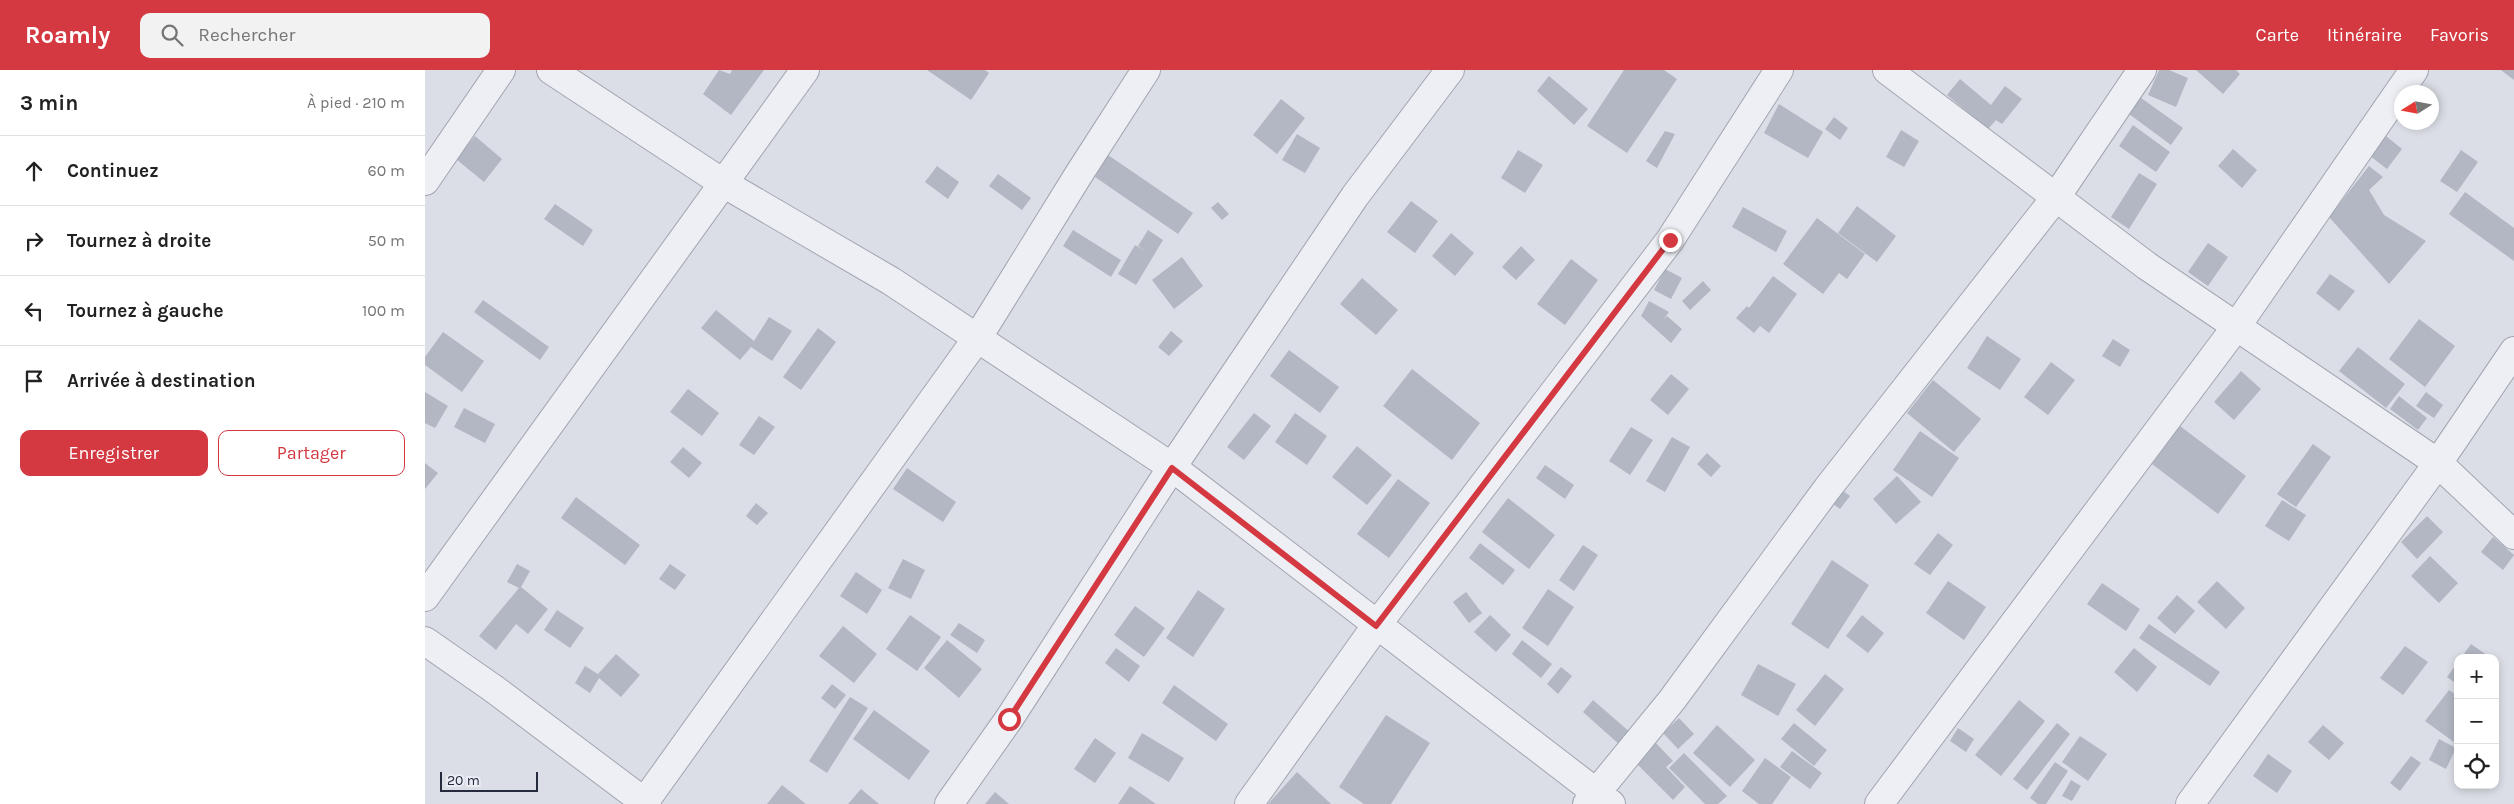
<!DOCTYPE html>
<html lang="fr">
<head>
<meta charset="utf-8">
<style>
	:root { --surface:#fff; --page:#f2f2f2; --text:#222; --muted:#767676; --line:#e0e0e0; --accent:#d43840 }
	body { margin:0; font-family:Karla,sans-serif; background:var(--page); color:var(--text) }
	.controls { position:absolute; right:15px; bottom:15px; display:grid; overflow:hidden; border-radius:10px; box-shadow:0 2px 8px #0003 }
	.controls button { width:45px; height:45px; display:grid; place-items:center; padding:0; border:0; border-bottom:1px solid var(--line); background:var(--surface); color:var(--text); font:25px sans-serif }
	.compass { position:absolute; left:1969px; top:15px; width:45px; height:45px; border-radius:50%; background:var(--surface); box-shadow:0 2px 8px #0003; rotate:259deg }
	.scale { position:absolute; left:15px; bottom:12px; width:98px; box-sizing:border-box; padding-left:5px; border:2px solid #252b3d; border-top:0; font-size:14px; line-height:18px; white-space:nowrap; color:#252b3d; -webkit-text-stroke:4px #eaedf4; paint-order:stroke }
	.stop { position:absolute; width:15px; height:15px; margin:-11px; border:4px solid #d43840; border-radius:50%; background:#fff }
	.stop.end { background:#d43840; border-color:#fff; box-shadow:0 1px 5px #0008 }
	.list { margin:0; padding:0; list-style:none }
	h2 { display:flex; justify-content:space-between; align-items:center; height:65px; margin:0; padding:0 20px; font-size:21px }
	h2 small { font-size:16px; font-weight:400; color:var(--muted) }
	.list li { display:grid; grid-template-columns:32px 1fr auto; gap:15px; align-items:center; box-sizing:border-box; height:70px; padding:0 20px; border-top:1px solid var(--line) }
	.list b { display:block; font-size:19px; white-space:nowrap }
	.list em { font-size:16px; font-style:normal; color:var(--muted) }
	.actions { display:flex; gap:10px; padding:15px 20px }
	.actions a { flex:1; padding:11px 0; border:1px solid var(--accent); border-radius:10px; text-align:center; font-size:18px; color:var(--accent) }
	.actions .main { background:var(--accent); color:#fff }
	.icon { flex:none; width:28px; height:28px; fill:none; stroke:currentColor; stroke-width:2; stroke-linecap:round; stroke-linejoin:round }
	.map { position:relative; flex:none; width:2089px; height:734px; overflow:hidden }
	header { display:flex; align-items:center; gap:30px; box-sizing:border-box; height:70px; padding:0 25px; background:var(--accent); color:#fff }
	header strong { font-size:24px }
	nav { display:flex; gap:28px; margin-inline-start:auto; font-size:18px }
	.search { width:350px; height:45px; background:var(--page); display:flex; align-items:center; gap:12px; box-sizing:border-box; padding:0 18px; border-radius:10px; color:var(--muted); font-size:19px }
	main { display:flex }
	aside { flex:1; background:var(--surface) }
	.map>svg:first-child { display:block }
	.building { fill:#b2b7c3 }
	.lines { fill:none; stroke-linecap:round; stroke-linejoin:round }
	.minor-casing { stroke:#a1a5b0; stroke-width:30 }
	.minor { stroke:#eeeff5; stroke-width:28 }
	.route { stroke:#d43840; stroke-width:6 }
</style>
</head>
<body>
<header>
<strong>Roamly</strong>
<div class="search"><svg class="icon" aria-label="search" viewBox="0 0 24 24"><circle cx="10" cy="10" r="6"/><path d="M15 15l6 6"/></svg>Rechercher</div>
<nav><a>Carte</a><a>Itinéraire</a><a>Favoris</a></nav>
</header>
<main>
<aside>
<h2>3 min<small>À pied · 210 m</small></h2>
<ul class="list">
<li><svg class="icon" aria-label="ahead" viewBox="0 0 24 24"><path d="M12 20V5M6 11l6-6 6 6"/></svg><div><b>Continuez</b></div><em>60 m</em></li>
<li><svg class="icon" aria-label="right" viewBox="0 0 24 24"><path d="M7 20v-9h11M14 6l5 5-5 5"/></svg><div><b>Tournez à droite</b></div><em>50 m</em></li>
<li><svg class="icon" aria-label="left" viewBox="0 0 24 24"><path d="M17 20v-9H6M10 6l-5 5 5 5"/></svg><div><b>Tournez à gauche</b></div><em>100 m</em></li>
<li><svg class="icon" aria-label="arrive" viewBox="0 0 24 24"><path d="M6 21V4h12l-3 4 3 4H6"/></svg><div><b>Arrivée à destination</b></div></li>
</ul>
<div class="actions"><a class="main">Enregistrer</a><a>Partager</a></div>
</aside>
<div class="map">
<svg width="2089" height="734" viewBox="0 0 2089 734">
	<rect width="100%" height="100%" fill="#dbdee6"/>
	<path class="building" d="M294,0L305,4L307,0H339L306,45L278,24Z
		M502,0H560L564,3L546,30Z
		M1199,0H1239L1252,9L1202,83L1162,56Z
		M1734,0H1744L1763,8L1751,37L1723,25Z
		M1771,0H1811L1815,4L1798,24Z
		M2076,0H2089V10Z
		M1124,6L1163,39L1149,55L1112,21Z
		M1535,9L1566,35L1580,16L1597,29L1577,54L1571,50L1563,59L1522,25Z
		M1712,25L1758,58L1746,75L1700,41Z
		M856,29L880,48L852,84L828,65Z
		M1354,34L1398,62L1383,88L1339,63Z
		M1409,47L1423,58L1415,70L1400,59Z
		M1708,55L1745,82L1731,102L1694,76Z
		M1476,60L1494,71L1479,97L1461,87Z
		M1240,61L1250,64L1232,98L1221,91Z
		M1956,62L1977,79L1962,99L1940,82Z
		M872,64L895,78L880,103L857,90Z
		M50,66L77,89L59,112L31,89Z
		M1808,79L1832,100L1817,118L1793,96Z
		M1093,80L1118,95L1100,123L1076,108Z
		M2036,80L2053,92L2032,122L2015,111Z
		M683,85L768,143L753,164L670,107Z
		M512,96L534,112L523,129L500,112Z
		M1944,96L1958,107L1944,120L1959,145L2001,171L1964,214L1904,147Z
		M1714,103L1732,114L1704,159L1686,147Z
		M573,104L606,128L597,140L564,116Z
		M2040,122L2089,158V191L2024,144Z
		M986,131L1013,151L990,183L962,162Z
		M793,132L804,144L797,150L786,138Z
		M130,134L168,160L158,176L119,149Z
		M1432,136L1471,166L1452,192L1413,163Z
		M1318,137L1362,161L1351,182L1307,157Z
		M1392,148L1440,184L1422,209L1414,203L1398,224L1358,194Z
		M648,160L696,190L686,207L638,176Z
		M723,160L738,170L711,215L693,204L710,175L720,181L713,176Z
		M1026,163L1049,183L1030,206L1007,186Z
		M1783,173L1803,187L1783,216L1763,202Z
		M1096,176L1110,190L1091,210L1077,197Z
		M757,187L778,216L749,239L727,210Z
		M1146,189L1173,210L1140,255L1112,234Z
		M1240,199L1257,208L1246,229L1229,220Z
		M1905,204L1930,221L1914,241L1891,223Z
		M1348,206L1372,224L1344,263L1335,256L1329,263L1311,248L1322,236L1324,238Z
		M937,208L973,240L951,265L915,234Z
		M1278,211L1286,220L1265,240L1257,231Z
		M58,230L124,277L115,290L49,242Z
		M1224,231L1244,242L1238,250L1242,246L1257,259L1246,273L1216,246Z
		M291,240L329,271L344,247L367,261L347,291L326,277L315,290L276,258Z
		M1994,249L2030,276L2000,317L1964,289Z
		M393,258L411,272L376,320L358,307Z
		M746,261L758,271L744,286L733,277Z
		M18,262L59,291L37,322L0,295V287Z
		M1562,266L1596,289L1575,320L1542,298Z
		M1688,269L1705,280L1695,297L1677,286Z
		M1933,277L1980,314L1961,338L1914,301Z
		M864,280L914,317L895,343L845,306Z
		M1626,292L1650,310L1623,345L1599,327Z
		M987,299L1055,353L1027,390L958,336Z
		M1816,301L1836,319L1809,350L1789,332Z
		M1246,304L1264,319L1243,345L1225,330Z
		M1508,310L1556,349L1529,382L1482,343Z
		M263,319L294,343L277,366L245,342Z
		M0,322L23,336L10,358L0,353Z
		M2001,322L2018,335L2009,348L1991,336Z
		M1974,326L2002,348L1993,360L1965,339Z
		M39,338L70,354L60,373L29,357Z
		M829,343L846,356L819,390L802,377Z
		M870,343L902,366L882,395L850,372Z
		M334,346L350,357L329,385L314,375Z
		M1755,356L1821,406L1793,444L1727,394Z
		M1206,357L1228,370L1205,405L1184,391Z
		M1495,361L1534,388L1507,427L1468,400Z
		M1247,367L1265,377L1240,422L1221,411Z
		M1888,374L1906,387L1871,437L1852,424Z
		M932,376L967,405L942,435L907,407Z
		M258,377L277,393L264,408L245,392Z
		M1282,383L1296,396L1286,407L1272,394Z
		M0,393L13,403L0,419Z
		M1120,395L1149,415L1140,429L1111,408Z
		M482,398L531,432L518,452L468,419Z
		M1472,406L1496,432L1471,454L1448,429Z
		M973,409L1005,433L964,488L932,464Z
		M1414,418L1425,426L1415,439L1404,431Z
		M151,427L215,475L200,495L136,448Z
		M1083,428L1130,465L1104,499L1057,462Z
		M1857,430L1881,445L1864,471L1840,456Z
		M331,433L343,443L332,455L321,446Z
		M2002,446L2018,462L1992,489L1976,472Z
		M1513,463L1528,475L1505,505L1489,494Z
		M2068,467L2089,485L2078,500L2056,482Z
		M1055,473L1090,500L1078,515L1044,488Z
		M1158,475L1173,485L1149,521L1134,510Z
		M2005,486L2033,513L2014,533L1986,506Z
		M478,489L500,500L486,529L463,518Z
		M1407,490L1444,515L1403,579L1366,554Z
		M92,494L105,501L96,517L123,539L103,564L91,554L71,580L54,566L94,518L82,512Z
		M245,494L261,505L250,520L234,509Z
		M431,502L457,520L442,544L415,526Z
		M1523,511L1561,537L1539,570L1501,543Z
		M1792,511L1820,538L1801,559L1772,532Z
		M1677,513L1715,539L1701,561L1662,534Z
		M1123,519L1149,537L1123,576L1097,558Z
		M773,520L800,539L768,587L741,568Z
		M1041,522L1057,543L1044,553L1028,532Z
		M1752,525L1770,541L1750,564L1732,548Z
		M710,536L740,558L719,587L689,565Z
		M132,540L159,558L145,578L119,560Z
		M485,545L516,567L492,601L461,579Z
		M1065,545L1086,565L1071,582L1049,562Z
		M1437,545L1459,563L1443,583L1421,566Z
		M534,553L560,570L552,583L525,565Z
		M1724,554L1795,602L1785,616L1714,568Z
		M418,556L452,584L429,613L394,586Z
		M522,570L557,599L534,628L499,598Z
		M1097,570L1127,594L1116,608L1087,584Z
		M2046,574L2066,588H2036Z
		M1980,576L2003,592L1978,625L1955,608Z
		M691,578L715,596L704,612L680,593Z
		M1709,578L1732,597L1712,622L1689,602Z
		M191,584L215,605L196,627L174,608L165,623L150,613L160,596L173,604Z
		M2033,592V615L2022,607Z
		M1333,594L1371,614L1353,646L1316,625Z
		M1136,597L1147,606L1133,624L1122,614Z
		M1400,604L1419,619L1390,656L1371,640Z
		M407,614L421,625L410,639L396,628Z
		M749,615L803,654L791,671L737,633Z
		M2024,620L2033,626V675L2000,651Z
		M425,627L443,638L402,703L384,691Z
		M1168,630L1206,663L1195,675L1158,642Z
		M1594,630L1620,651L1576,706L1550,685Z
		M449,640L505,681L484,710L428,669Z
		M961,645L1005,673L966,734H939L914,717Z
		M1254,648L1269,664L1253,679L1238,663Z
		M1369,653L1402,680L1389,696L1356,669Z
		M1632,653L1645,664L1602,720L1588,709Z
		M1292,655L1330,690L1305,717L1268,683Z
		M1898,655L1919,673L1904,690L1883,672Z
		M1533,658L1549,669L1541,682L1525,671Z
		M717,663L759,688L744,712L703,688Z
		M1655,666L1682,684L1663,711L1637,692Z
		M670,668L691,683L670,713L649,699Z
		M2014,669L2031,678L2021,699L2004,690Z
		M1230,672L1248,691L1241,697L1260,717L1248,730L1210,692Z
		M1367,681L1397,703L1385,719L1355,697Z
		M1259,683L1302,726L1293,734H1280L1244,698Z
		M1843,684L1867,701L1852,723L1828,706Z
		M1986,686L1996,693L1975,721L1965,713Z
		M1340,688L1366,707L1347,734H1334L1317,721Z
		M1630,692L1643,701L1621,734H1613L1605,728Z
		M872,702L906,734H843Z
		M1646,710L1656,716L1647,731L1637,726Z
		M357,715L381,734H342Z
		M705,716L731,734H693Z
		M436,719L454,734H423Z
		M570,722L584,734H560Z"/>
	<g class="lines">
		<defs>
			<path id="minor" d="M126,0L298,113L466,211L747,397L1186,734
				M1462,0L1722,196L2013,393L2089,465
				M0,111L76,0
				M0,527L380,0
				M0,571L69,619L222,734
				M218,734L553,267L654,104L721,0
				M524,734L584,649L747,397L930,126L1025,0
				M824,734L951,556L1245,170L1354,0
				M1162,734L1247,630L1402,419L1631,127L1717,0
				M1454,734L1811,257L1989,0
				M1765,734L2013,393L2089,281"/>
		</defs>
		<use href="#minor" class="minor-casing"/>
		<use href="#minor" class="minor"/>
	</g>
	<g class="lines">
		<path class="route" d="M584,649L747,398L951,556L1245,170"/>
	</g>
</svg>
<div class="controls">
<button>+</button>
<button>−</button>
<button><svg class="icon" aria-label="locate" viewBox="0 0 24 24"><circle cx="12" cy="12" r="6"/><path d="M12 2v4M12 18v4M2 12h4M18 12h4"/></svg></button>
</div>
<svg class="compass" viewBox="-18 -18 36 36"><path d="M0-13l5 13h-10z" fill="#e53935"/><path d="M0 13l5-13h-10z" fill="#767676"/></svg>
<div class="scale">20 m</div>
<div class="stop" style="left:584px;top:649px"></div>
<div class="stop end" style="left:1245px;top:170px"></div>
</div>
</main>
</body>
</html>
